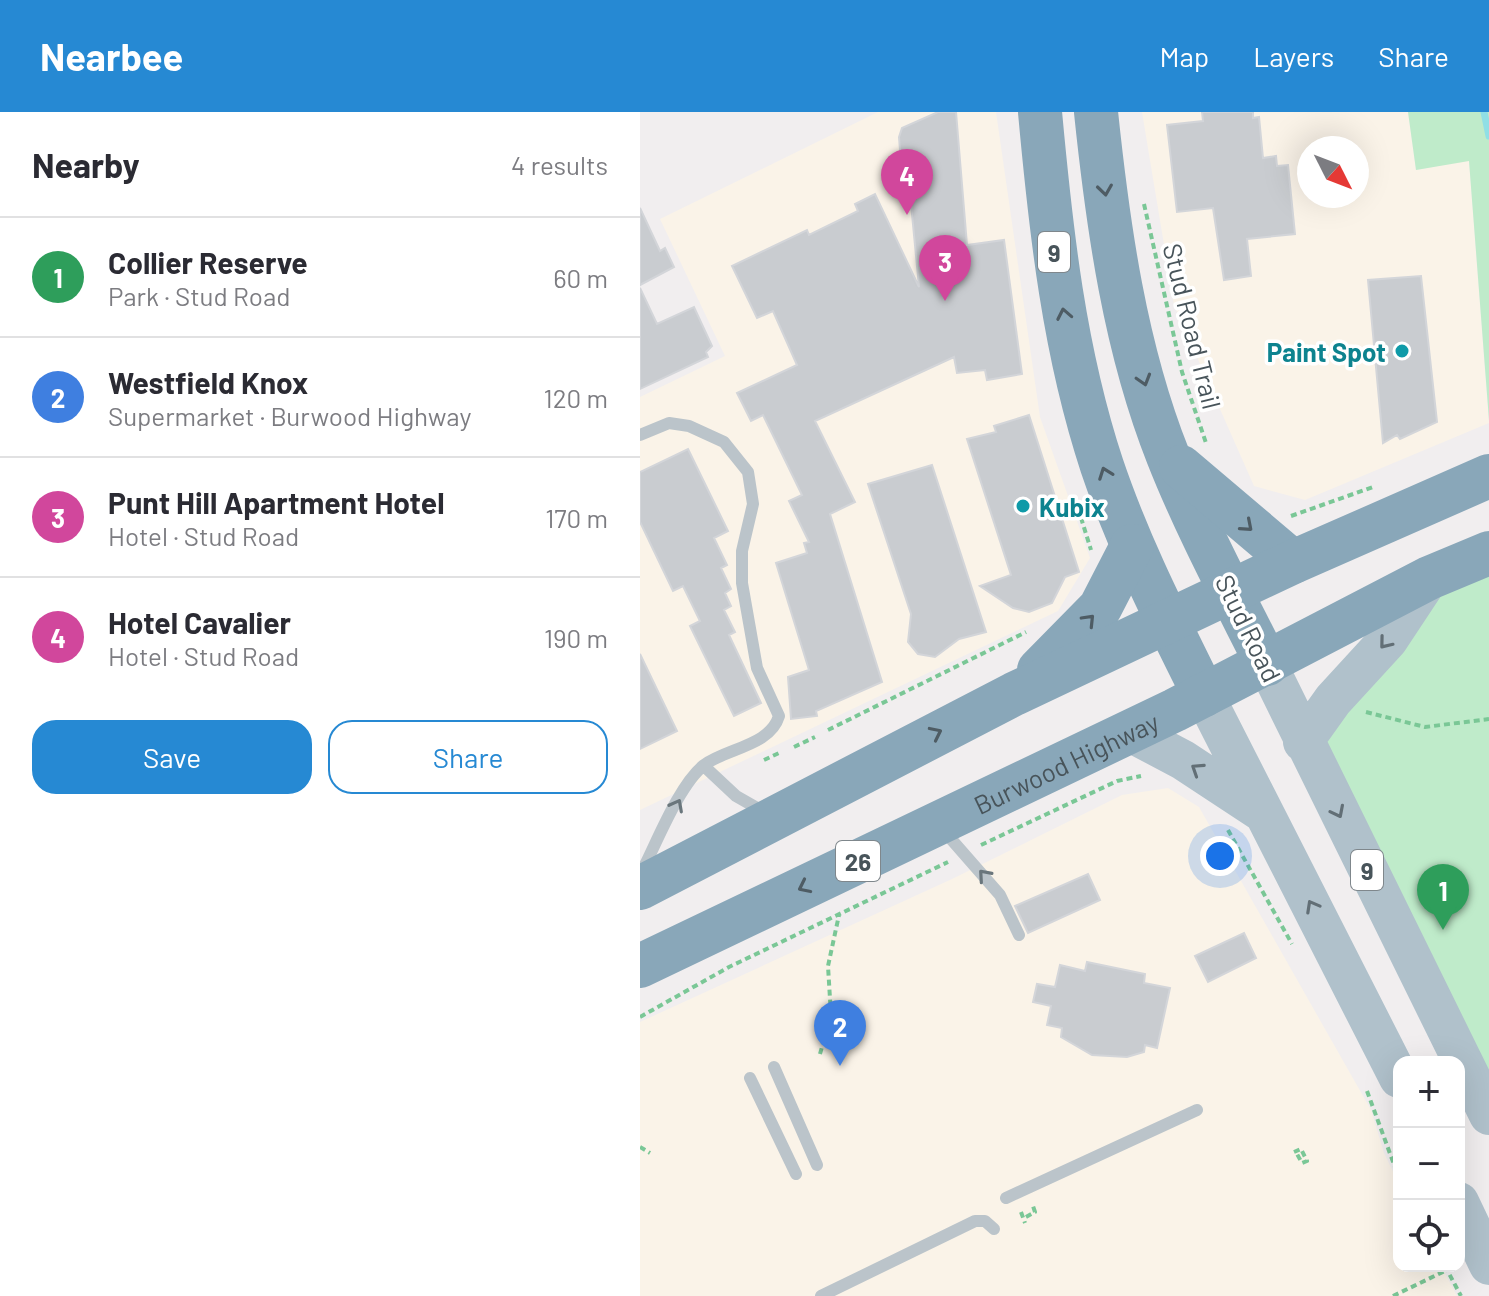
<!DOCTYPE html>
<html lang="en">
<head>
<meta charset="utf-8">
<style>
	:root { --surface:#fff; --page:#f2f2f3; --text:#2b2b33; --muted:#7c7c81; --line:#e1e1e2; --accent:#2689d3 }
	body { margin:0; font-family:Barlow,sans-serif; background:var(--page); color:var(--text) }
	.controls { position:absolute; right:24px; bottom:24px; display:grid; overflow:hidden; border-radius:16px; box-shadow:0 8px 32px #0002 }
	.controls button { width:72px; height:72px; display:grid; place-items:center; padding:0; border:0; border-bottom:2px solid var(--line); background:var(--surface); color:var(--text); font:40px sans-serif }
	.compass { position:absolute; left:657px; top:24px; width:72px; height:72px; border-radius:50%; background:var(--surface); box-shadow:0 8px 32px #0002; rotate:132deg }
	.you { position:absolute; left:580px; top:744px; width:28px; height:28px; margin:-20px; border:6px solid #fff; border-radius:50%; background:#1a73e8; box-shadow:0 0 0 12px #1a73e833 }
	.badge { display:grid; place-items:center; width:52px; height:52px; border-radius:50%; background:var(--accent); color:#fff; font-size:26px; font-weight:700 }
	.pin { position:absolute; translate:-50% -66px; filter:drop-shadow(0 2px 4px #0008) }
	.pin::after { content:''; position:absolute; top:42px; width:28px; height:24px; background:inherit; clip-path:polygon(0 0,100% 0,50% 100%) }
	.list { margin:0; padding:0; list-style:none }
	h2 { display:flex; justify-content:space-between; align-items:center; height:104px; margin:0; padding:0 32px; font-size:34px }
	h2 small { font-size:26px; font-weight:400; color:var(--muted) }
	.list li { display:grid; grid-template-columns:52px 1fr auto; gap:24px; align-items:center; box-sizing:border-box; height:120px; padding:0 32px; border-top:2px solid var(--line) }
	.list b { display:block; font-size:30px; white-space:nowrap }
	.list p { margin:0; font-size:26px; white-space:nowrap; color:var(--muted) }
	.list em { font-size:26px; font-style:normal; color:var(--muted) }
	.actions { display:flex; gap:16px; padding:24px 32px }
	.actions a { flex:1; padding:18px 0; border:2px solid var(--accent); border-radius:24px; text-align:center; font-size:28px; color:var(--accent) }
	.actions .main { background:var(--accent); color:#fff }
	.icon { flex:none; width:44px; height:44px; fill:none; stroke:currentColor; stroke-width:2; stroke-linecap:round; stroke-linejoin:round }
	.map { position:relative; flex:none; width:849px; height:1184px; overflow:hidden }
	header { display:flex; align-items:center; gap:48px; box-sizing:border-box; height:112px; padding:0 40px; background:var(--accent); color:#fff }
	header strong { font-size:38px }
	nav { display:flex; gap:44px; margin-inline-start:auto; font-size:28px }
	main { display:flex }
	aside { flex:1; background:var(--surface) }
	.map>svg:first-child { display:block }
	.commercial { fill:#faf3e8; fill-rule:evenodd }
	.green { fill:#bfebca }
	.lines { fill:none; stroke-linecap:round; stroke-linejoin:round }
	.stream { stroke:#90dfe5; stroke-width:7 }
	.building { fill:#c9ccd0; stroke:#d3d5d9; stroke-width:2 }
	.path { stroke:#7ac796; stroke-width:4; stroke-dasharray:6 4; stroke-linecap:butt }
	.lane { stroke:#bbc4ca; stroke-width:12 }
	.primary { stroke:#b0c1cb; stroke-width:40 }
	.highway { stroke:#89a7b9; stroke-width:44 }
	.oneway { stroke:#4e5c64 }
	.oneway2 { stroke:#626f76 }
	.oneway3 { stroke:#6a767c }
	.culture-dot { fill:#0f9aa8; stroke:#fff; stroke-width:3 }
	.labels { text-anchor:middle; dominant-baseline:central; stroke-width:7; stroke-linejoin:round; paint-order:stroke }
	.shield { fill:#fff; stroke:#7f878c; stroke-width:2 }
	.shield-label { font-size:24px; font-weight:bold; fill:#48545a }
	.street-label { font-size:26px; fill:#48545a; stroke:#fff }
	.culture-label { font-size:26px; font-weight:bold; fill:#0d838f; stroke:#fff; text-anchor:end }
</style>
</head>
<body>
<header>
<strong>Nearbee</strong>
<nav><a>Map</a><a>Layers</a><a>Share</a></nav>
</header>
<main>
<aside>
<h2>Nearby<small>4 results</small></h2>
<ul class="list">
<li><span class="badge" style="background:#2e9e5b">1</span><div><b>Collier Reserve</b><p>Park · Stud Road</p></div><em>60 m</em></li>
<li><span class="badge" style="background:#3f7fe0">2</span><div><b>Westfield Knox</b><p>Supermarket · Burwood Highway</p></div><em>120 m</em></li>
<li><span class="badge" style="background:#d1479c">3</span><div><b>Punt Hill Apartment Hotel</b><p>Hotel · Stud Road</p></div><em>170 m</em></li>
<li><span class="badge" style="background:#d1479c">4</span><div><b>Hotel Cavalier</b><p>Hotel · Stud Road</p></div><em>190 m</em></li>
</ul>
<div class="actions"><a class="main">Save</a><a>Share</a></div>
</aside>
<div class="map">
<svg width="849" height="1184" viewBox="0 0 849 1184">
	<rect width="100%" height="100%" fill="#f1eeef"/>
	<path class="commercial" d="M238,0H356L400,305L450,446L418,499L0,698V285L85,244L20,107Z
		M502,0H768L776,58L829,48L849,311L665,388L614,374L534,193ZM669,36H717V84H669Z
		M528,676L559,695L731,998L744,1041L759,1072V1154H801L817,1184H0V910L312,767L482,683Z"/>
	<path class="green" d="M768,0H849V308L829,49L776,58Z
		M849,441V1006L663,630L748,528Z"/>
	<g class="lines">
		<path class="stream" d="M844,0L849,24"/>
	</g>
	<path class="building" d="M298,0H316L327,133L364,128L382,262L347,268L345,258L317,261L314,245L175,309L215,390L190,402L242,570L176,599L177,604L151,607L148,565L169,558L136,451L167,441L164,431L169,430L149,389L162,383L123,303L111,309L97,281L157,253L133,199L117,206L92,154L167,118L169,123L218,99L215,92L235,82L279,175L267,50L261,51L259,25L262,16Z
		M562,0H613V6L619,5L623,46L636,44L637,54L648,53L655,122L607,127L611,164L584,168L573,96L537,100L527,13L563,9Z
		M0,96L20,139L25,136L34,155L0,173Z
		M781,164L797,310L760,327L757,323L743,331L728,168Z
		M0,176L17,212L54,195L72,234L66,240L68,245L0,277Z
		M389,303L439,460L425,465L412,491L389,500L373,496L340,474L371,463L327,327L356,320L354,314Z
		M48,337L88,419L74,426L87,453L81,456L91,477L85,481L91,494L84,498L95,520L89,523L121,591L94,604L50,514L60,509L43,474L33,479L0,410V360Z
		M292,353L346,520L319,527L295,545L278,542L268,530L271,502L228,372Z
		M0,542L37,619L0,637Z
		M448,762L460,788L388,821L375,794Z
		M604,821L616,846L568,870L555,844Z
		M447,850L505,862L504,871L530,876L517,936L505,933L504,940L487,945L452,943L421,925L422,916L407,913L411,894L393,890L397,872L415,875L420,853L445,859Z"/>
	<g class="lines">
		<path class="path" d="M504,92L542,260L566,331
			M438,396L451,438
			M651,404L733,375
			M726,600L785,615L849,607
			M188,618L386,520
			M154,635L175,625
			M124,648L139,641
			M588,718L652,832
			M341,733L477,669L501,664
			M0,905L89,855L308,750
			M180,942L191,903L188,854L199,803
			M727,979L759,1066
			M0,1035L10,1041
			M654,1040L661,1037L667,1049L662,1051L657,1042
			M381,1100L385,1111
			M386,1105L395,1100L393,1094
			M805,1154L821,1184
			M753,1184L807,1158"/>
		<path class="lane" d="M0,323L29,311L49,314L84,330L108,360L113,392L102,439V471L117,556L139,604C130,634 87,636 64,653C39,673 17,730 2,759
			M64,654L96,684L124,700
			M304,719L360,783L379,823
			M134,955L177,1053
			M110,966L156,1062
			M366,1086L557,998
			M181,1184L335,1109H345L354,1117"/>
		<path class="primary" d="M627,552L849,1003
			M564,583L759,966
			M488,619L543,648L622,700
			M663,630L693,588L748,528L789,466
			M819,1090L849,1153"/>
		<g class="highway">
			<path d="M400,0C411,120 424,239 462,354C489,434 527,508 564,583"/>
			<path d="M456,0C468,115 485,236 528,344C556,415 593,484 627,552"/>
			<path d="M541,355L653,450"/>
			<path d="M399,558L460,496L492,434"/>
			<path d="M0,776L374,582L653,450L849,364"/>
			<path id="s1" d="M0,854L535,598L789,466L849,441"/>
		</g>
	</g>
	<defs><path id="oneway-chevron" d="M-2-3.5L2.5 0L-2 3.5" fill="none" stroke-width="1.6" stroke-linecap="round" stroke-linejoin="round" transform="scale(2)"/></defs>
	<g class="oneway">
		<use href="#oneway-chevron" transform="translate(465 78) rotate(82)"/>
		<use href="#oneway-chevron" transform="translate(424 202) rotate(-101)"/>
		<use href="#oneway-chevron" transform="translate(504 268) rotate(73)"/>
		<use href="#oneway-chevron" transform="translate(465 361) rotate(-110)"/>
		<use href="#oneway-chevron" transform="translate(607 414) rotate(41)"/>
		<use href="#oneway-chevron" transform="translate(449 508) rotate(-46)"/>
		<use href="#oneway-chevron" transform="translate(296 621) rotate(-26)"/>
		<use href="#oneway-chevron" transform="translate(164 775) rotate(154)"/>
	</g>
	<g class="oneway2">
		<use href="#oneway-chevron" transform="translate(745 531) rotate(129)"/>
		<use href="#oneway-chevron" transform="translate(557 657) rotate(-147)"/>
		<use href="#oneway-chevron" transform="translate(698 700) rotate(63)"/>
		<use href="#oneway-chevron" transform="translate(672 794) rotate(-119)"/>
	</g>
	<g class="oneway3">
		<use href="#oneway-chevron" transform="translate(37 693) rotate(-62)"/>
		<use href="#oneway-chevron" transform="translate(344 763) rotate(-131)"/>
	</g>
	<g class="culture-dot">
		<circle cx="762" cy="239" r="8"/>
		<circle cx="383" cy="394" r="8"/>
	</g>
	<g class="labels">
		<g class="shield">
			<rect x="398" y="120" width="32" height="40" rx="6"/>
			<rect x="196" y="729" width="44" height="40" rx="6"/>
			<rect x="711" y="738" width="32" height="40" rx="6"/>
		</g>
		<g class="shield-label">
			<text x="414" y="140">9</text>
			<text x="218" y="749">26</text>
			<text x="727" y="758">9</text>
		</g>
		<g class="street-label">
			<text transform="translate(553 214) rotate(76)">Stud Road Trail</text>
			<text transform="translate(609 516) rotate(64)">Stud Road</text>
			<text stroke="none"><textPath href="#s1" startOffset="472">Burwood Highway</textPath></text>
		</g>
		<g class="culture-label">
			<text x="746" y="239">Paint Spot</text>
			<text x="399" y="394" text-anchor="start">Kubix</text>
		</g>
	</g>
</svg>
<div class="controls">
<button>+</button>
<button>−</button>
<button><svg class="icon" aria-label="locate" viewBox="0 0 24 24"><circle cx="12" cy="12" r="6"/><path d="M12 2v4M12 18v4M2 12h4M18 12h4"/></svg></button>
</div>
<svg class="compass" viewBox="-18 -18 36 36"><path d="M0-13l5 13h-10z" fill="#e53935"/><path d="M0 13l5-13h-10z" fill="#7c7c81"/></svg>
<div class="you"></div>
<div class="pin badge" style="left:803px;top:818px;background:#2e9e5b">1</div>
<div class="pin badge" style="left:200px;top:954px;background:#3f7fe0">2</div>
<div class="pin badge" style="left:305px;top:189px;background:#d1479c">3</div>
<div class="pin badge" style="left:267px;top:103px;background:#d1479c">4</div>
</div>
</main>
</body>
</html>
